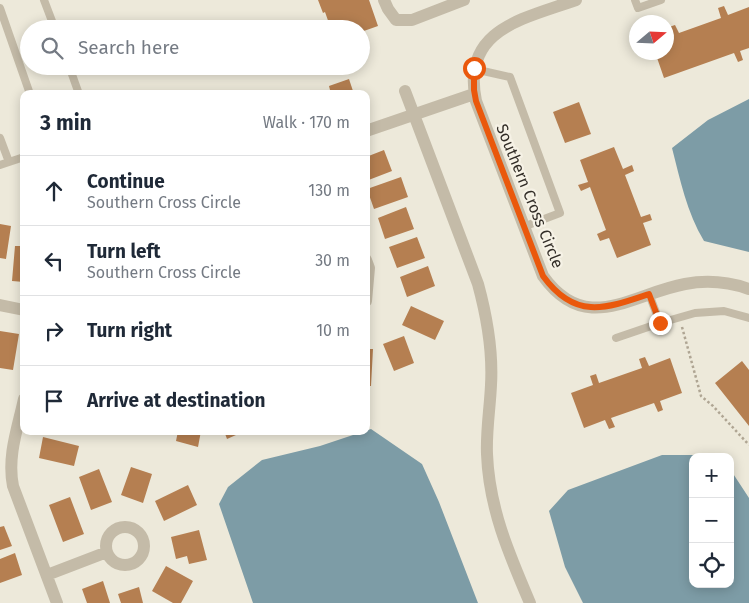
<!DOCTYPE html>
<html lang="en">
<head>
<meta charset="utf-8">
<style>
	:root { --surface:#fff; --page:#f2f2f3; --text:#1f2937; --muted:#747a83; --line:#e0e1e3 }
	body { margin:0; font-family:"Fira Sans",sans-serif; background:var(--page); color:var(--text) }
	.controls { position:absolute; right:15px; bottom:15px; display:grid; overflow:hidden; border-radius:10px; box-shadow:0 2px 12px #0003 }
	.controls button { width:45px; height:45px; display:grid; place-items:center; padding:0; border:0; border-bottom:1px solid var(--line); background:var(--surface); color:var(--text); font:25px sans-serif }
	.compass { position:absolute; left:629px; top:15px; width:45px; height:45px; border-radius:50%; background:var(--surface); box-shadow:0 2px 12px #0003; rotate:71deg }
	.stop { position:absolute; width:15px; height:15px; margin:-11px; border:4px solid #ea580c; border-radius:50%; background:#fff }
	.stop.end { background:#ea580c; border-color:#fff; box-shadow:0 1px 5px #0008 }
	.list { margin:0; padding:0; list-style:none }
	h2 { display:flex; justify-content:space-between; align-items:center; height:65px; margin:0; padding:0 20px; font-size:21px }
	h2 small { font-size:16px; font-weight:400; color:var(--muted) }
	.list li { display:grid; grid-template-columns:32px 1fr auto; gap:15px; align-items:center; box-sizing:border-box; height:70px; padding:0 20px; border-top:1px solid var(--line) }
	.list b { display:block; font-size:19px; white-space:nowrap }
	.list p { margin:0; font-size:16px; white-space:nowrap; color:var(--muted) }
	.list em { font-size:16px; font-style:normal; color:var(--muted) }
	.icon { flex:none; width:28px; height:28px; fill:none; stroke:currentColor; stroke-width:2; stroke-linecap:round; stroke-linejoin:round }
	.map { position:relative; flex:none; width:749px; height:603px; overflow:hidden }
	.search { position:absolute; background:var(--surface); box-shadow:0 2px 12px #0003; left:20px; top:20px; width:350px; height:55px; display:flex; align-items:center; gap:12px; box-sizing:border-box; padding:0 18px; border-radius:28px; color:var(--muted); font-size:19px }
	.panel { position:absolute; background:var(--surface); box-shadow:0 2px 12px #0003; left:20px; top:90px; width:350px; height:345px; border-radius:10px }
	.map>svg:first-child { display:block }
	.water { fill:#7d9ca6 }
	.building { fill:#b57f51 }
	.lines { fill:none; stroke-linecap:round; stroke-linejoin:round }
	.path { stroke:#afa593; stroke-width:2.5; stroke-dasharray:2.5 2.5; stroke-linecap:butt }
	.service { stroke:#c4bba8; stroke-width:8 }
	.minor { stroke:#c4bba8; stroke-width:12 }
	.route { stroke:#ea580c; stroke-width:6 }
	.labels { text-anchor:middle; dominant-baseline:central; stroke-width:4.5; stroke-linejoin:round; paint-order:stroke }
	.street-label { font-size:16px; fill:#322d27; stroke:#f6f2e6 }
</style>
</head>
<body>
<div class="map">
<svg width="749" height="603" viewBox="0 0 749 603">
	<rect width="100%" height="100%" fill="#ede9da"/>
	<path class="water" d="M749,99V252L704,241C687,213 680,179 672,148L708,120Z
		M371,429L422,464L439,502L478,603H253L219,504L228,487L262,460L320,446Z
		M662,455H711L714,457H693V584H730V469L749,498V603H583L565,567L549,511L568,490Z"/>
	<path class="building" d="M318,0H369L378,26L361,32V29H354L353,26L346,29H331L325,12L323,13Z
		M724,6L728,15L749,7V48L740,51L743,60L738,62L734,53L664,78L655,52H666V39L673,36L669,27L675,25L679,33L721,18L718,8Z
		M349,79L354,94H331L329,86Z
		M579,102L591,134L565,143L553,112Z
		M614,147L623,169L632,165L634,171L625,175L641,217L650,214L652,220L643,223L651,245L617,258L609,238L600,241L597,234L606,230L590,187L581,191L578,185L588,182L580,160Z
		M384,150L392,171L366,181V157Z
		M401,177L408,197L374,209L367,189Z
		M406,207L414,229L385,239L378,218Z
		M0,224L11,226L6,259L0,258Z
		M417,237L425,258L397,268L389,247Z
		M15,246H24V282L12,281Z
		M428,266L435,286L407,297L400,277Z
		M411,306L444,321L435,340L402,325Z
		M0,331L19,334L13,370L0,368Z
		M404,336L414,363L394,371L383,344Z
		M366,349H373L371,386H366Z
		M645,357L649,366L670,358L682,393L660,401L663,410L658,412L654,403L611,418L615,427L609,429L605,420L584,428L571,393L593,385L590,376L596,374L599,383L642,368L639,359Z
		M742,361L749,370V426L715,383Z
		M178,431H201L198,447L176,441Z
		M224,431H245L227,439Z
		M43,437L79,446L74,466L39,458Z
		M131,467L152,474L143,503L121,495Z
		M99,469L112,502L91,510L79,477Z
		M188,485L197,505L164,521L155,501Z
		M70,497L84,534L63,542L49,505Z
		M4,526L12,546L0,550V527Z
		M199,530L207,560L189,564L187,556L176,559L171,537Z
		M15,553L22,575L0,583V559Z
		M166,566L193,581L181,603H173L152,591Z
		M103,581L110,603H87L82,589Z
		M139,587L143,603H121L118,594Z"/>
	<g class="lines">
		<path class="path" d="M682,327L701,396L713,406L749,445"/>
		<path class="service" d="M44,0L55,29
			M635,0L638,8L661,0
			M0,8L30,94
			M69,66L79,94
			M474,69L510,77L560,213L523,227
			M0,138L9,162
			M0,165L24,157
			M660,323L695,313L724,311L749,318
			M616,338L660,323L649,294"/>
		<path class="minor" d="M384,0L388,9L396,20H412L464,0
			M576,0C523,19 461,29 476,101L543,276C586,336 631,294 685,284C706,280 729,282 749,289
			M405,91L478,284C487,317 493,351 491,385C490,408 486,431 487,454C489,508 509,554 530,603
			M366,131L474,94
			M366,260L369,268L366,301
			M0,305L24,310
			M24,399C18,427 7,456 13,486L57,603
			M106 546a19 19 0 1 1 38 0a19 19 0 1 1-38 0Z
			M47,575L107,552"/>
	</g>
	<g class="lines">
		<path class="route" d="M474,68V90L476,101L543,276C575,320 605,309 649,294L660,323"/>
	</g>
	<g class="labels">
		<g class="street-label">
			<text transform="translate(530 196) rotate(68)">Southern Cross Circle</text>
		</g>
	</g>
</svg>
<div class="controls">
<button>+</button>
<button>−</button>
<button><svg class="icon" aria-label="locate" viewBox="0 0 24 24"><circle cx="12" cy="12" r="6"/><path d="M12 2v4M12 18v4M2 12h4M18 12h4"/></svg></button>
</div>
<svg class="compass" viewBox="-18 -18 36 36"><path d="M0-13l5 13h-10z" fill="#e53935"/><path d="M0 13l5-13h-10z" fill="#747a83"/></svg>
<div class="stop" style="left:474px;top:68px"></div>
<div class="stop end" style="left:660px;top:323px"></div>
<div class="search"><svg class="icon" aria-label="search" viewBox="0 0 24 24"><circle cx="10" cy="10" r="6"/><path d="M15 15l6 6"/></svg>Search here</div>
<section class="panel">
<h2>3 min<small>Walk · 170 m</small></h2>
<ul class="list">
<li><svg class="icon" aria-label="ahead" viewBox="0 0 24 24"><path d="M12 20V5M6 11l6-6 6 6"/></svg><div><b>Continue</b><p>Southern Cross Circle</p></div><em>130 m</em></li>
<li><svg class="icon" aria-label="left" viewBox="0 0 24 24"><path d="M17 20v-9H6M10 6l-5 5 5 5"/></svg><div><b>Turn left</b><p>Southern Cross Circle</p></div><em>30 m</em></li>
<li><svg class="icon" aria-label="right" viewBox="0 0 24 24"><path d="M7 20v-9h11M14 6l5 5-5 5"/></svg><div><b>Turn right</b></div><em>10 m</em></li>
<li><svg class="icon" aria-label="arrive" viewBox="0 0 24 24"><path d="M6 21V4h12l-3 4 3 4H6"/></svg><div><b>Arrive at destination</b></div></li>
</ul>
</section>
</div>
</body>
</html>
